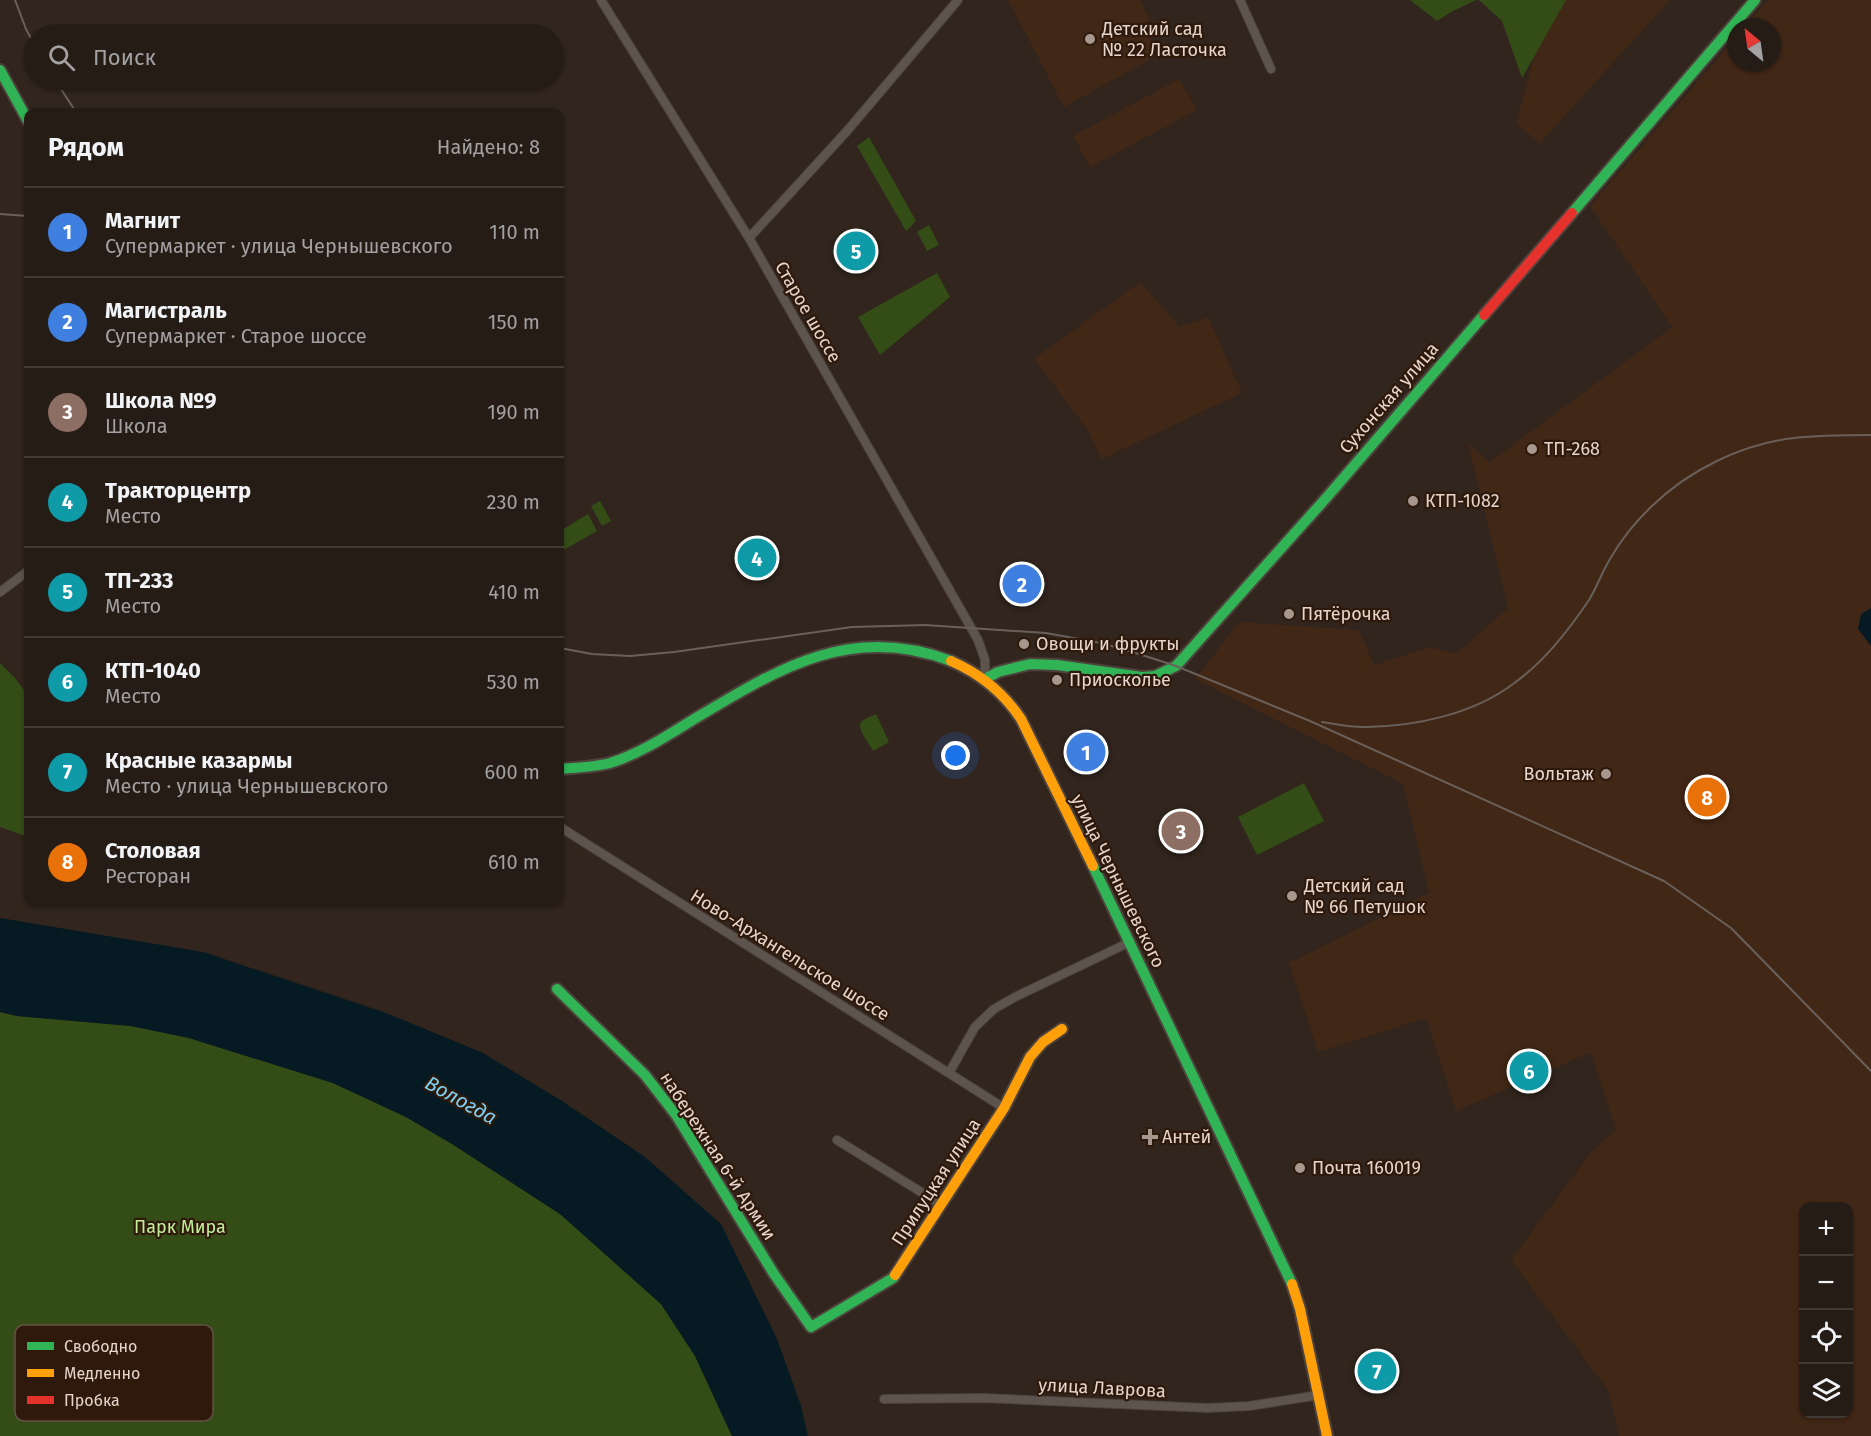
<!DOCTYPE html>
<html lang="ru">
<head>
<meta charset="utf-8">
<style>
	:root { --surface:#251c16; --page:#2d251f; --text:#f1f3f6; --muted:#a3a1a1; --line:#423a35; --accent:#bca0f2 }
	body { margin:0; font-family:"Fira Sans",sans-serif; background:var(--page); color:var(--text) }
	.controls { position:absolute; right:18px; bottom:18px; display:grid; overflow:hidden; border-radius:12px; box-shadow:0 2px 4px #0004 }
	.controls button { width:54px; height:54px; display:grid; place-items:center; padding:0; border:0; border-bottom:2px solid var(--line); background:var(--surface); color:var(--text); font:30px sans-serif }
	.compass { position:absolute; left:1727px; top:18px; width:54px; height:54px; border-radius:50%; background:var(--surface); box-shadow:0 2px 4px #0004; rotate:331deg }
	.you { position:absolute; left:956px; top:756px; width:21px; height:21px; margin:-15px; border:4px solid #fff; border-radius:50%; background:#1a73e8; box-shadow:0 0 0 9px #1a73e833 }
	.badge { display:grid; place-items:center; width:39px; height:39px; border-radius:50%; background:var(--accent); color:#fff; font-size:20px; font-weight:700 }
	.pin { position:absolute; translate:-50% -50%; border:3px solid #fff; box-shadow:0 2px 6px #0006 }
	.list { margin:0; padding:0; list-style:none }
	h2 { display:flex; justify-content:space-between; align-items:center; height:78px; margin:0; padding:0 24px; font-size:26px }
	h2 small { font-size:20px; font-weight:400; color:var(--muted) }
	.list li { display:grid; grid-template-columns:39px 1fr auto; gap:18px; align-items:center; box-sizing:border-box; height:90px; padding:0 24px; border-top:2px solid var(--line) }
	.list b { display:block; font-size:22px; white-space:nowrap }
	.list p { margin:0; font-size:20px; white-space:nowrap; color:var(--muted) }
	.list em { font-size:20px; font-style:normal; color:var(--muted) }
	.icon { flex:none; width:33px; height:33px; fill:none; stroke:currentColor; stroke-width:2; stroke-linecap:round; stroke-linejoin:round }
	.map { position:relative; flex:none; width:1871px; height:1436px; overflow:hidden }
	.search { position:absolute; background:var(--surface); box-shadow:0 2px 4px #0004; left:24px; top:24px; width:540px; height:66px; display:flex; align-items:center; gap:15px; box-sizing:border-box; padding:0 21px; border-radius:33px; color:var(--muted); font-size:22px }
	.panel { position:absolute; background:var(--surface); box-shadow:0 2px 4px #0004; left:24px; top:108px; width:540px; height:798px; border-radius:12px }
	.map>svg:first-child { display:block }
	.built { fill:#412716; fill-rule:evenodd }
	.green { fill:#344d17 }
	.water { fill:#051a22 }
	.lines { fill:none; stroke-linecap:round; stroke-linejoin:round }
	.street-casing { stroke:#4d423c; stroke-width:10 }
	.fast-casing { stroke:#4d423c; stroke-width:14 }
	.slow-casing { stroke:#4d423c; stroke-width:14 }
	.jam-casing { stroke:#4d423c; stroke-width:14 }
	.street { stroke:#5d544d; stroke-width:8 }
	.fast { stroke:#30b455; stroke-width:10 }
	.slow { stroke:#ff9f0a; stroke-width:10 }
	.jam { stroke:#e5322d; stroke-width:10 }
	.rail { stroke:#6a605a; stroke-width:2 }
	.poi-dot { fill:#a6978f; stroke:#2e190b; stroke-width:2 }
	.labels { text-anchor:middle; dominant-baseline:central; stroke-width:4.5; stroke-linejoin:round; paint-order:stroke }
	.poi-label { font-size:18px; fill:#e5d5cd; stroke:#2e190b; text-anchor:start }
	.street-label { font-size:18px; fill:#e5d5cd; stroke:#2e190b }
	.park-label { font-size:18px; fill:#c0ef98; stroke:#2e190b }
	.water-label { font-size:20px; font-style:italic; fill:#7bd2f7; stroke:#2e190b }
	.key { fill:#2e190b; stroke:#655145; stroke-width:1.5 }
	.key-label { font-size:16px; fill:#e5d5cd }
</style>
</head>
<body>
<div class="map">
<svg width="1871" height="1436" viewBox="0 0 1871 1436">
	<rect width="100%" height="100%" fill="#31251d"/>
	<path class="built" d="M1008,0H1140L1150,20L1143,24L1158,55L1064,107Z
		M1566,0H1670L1540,143L1516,124L1534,56Z
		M1768,0H1871V1436H1619L1608,1390L1511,1260L1591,1152L1616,1130L1591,1052L1456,1111L1426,1018L1318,1052L1289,963L1429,893L1403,784L1195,679L1239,622L1359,630L1374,665L1430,647L1456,654L1508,608L1468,443L1490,462L1672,327L1590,206L1736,37V63H1772V27H1744ZM1804,1206H1848V1414H1804Z
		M1179,79L1197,110L1090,167L1073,136Z
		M1140,282L1180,327L1208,317L1242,393L1102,459L1087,429L1034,359Z"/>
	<path class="green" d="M1410,0H1476L1451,12L1437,21Z
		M1479,0H1566L1522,78L1502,21Z
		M869,137L916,221L906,231L857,146Z
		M929,225L939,245L927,251L917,232Z
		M937,273L950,297L880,355L858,317Z
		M600,501L611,521L602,526L591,506Z
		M588,514L597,531L560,552V531Z
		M0,663L14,677L28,695V837L0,827Z
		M876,714L889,742L873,751C870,744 856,729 861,722C864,719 872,716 876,714Z
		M1304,783L1324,821L1257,855L1238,817Z
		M0,1012L17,1016L131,1026L189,1038L333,1083L406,1117L452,1144L560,1214L661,1304L695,1356L732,1436H0Z"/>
	<path class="water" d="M1871,608V646L1858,629L1861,614Z
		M0,918L203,952L386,1013L483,1053L562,1101L645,1157L721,1224L777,1339L801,1406L808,1436H732L695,1356L661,1304L560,1214L452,1144L406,1117L333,1083L189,1038L131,1026L17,1016L0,1012Z"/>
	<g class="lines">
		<defs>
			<path id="street" d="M601,0L749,238L978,640L985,660V679
				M1240,0L1271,69
				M749,238L847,131L958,0
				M0,592L28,571
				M560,827L1004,1108
				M949,1073L975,1027L994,1009L1015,997L1130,942
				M837,1140L942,1205
				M884,1399L984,1398L1208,1408L1249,1406L1319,1395"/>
			<path id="fast" d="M0,70L28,121
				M1572,213L1755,0
				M985,679L998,672L1030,664L1057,665L1142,677L1155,676L1176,666L1327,497L1484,315
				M560,769C577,768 594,767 610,763C639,754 665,737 691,721C776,670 850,622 951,661
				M1093,866L1292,1284
				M557,989L645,1075L676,1115L774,1274L811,1327L893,1278L895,1275"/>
			<path id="slow" d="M951,661C981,674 1003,692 1021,719L1093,866
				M895,1275L1004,1108L1030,1057L1043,1042L1062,1029
				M1292,1284L1300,1309L1327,1436"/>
			<path id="jam" d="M1484,315L1572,213"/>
		</defs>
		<use href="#street" class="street-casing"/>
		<use href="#fast" class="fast-casing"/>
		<use href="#slow" class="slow-casing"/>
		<use href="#jam" class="jam-casing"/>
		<use href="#street" class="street"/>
		<use href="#fast" class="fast"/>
		<use href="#slow" class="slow"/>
		<use href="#jam" class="jam"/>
		<path class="rail" d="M15,0L26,29L34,44
			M55,80L76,112
			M0,214L28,216
			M560,648L592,654L630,656L674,652L852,627L925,625L1046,633L1101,643L1139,654L1176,666L1310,721L1664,881L1731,928L1871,1071
			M1322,722C1336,724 1352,728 1367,727C1417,726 1473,714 1513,684C1544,662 1568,631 1589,600C1597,587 1602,572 1610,559C1621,540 1636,521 1652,506C1689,470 1742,444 1794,438C1820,435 1845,435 1871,435"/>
	</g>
	<g class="poi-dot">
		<circle cx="1090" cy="39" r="6"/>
		<circle cx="1532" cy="449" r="6"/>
		<circle cx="1413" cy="501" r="6"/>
		<circle cx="1289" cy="614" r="6"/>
		<circle cx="1024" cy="644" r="6"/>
		<circle cx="1057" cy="680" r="6"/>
		<circle cx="1606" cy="774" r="6"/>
		<circle cx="1292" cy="896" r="6"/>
		<path d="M1147 1128h6v6h6v6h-6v6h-6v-6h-6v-6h6z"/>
		<circle cx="1300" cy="1168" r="6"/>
	</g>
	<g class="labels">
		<g class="poi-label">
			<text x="1102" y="29">Детский сад<tspan x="1102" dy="21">№ 22 Ласточка</tspan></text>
			<text x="1544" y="449">ТП-268</text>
			<text x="1425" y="501">КТП-1082</text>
			<text x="1301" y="614">Пятёрочка</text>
			<text x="1036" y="644">Овощи и фрукты</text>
			<text x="1069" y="680">Приосколье</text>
			<text x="1594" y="774" text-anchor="end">Вольтаж</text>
			<text x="1304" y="886">Детский сад<tspan x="1304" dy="21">№ 66 Петушок</tspan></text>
			<text x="1162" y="1137">Антей</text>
			<text x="1312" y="1168">Почта 160019</text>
		</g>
		<g class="street-label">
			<text transform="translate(808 312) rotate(60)">Старое шоссе</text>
			<text transform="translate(1389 398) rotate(-49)">Сухонская улица</text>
			<text transform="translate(1118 881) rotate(64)">улица Чернышевского</text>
			<text transform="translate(790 955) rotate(32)">Ново-Архангельское шоссе</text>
			<text transform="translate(718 1156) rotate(57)">набережная 6-й Армии</text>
			<text transform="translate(936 1182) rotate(-57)">Прилуцкая улица</text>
			<text transform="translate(1102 1388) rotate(3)">улица Лаврова</text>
		</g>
		<g class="park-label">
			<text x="180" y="1227">Парк Мира</text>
		</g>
		<g class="water-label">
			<text transform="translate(461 1100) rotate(29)">Вологда</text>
		</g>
	</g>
	<rect x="15" y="1325" width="198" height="96" rx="9" class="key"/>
	<rect x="27" y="1342" width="27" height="8" fill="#30b455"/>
	<rect x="27" y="1369" width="27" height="8" fill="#ff9f0a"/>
	<rect x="27" y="1396" width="27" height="8" fill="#e5322d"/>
	<g class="key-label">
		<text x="64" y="1352">Свободно</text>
		<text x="64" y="1379">Медленно</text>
		<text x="64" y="1406">Пробка</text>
	</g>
</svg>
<div class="controls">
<button>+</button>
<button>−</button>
<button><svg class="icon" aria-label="locate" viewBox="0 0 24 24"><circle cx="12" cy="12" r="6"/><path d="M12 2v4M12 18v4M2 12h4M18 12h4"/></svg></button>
<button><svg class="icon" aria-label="layers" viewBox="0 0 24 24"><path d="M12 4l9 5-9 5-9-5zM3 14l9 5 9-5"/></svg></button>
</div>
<svg class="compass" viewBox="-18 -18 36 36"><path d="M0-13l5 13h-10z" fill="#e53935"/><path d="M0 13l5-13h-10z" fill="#a3a1a1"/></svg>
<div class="you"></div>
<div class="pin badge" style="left:1086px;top:752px;background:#3f7fe0">1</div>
<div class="pin badge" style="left:1022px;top:584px;background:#3f7fe0">2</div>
<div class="pin badge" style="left:1181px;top:831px;background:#8d6e63">3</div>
<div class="pin badge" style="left:757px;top:558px;background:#0f9aa8">4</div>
<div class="pin badge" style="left:856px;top:251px;background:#0f9aa8">5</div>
<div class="pin badge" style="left:1529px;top:1071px;background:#0f9aa8">6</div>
<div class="pin badge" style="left:1377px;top:1371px;background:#0f9aa8">7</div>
<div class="pin badge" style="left:1707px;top:797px;background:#e8710a">8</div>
<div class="search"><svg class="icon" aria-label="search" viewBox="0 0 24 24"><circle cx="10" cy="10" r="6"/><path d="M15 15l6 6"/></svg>Поиск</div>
<section class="panel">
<h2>Рядом<small>Найдено: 8</small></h2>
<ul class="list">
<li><span class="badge" style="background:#3f7fe0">1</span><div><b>Магнит</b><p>Супермаркет · улица Чернышевского</p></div><em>110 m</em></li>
<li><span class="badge" style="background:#3f7fe0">2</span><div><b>Магистраль</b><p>Супермаркет · Старое шоссе</p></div><em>150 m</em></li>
<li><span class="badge" style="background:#8d6e63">3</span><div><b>Школа №9</b><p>Школа</p></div><em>190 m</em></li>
<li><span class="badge" style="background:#0f9aa8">4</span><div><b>Тракторцентр</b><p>Место</p></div><em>230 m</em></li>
<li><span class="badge" style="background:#0f9aa8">5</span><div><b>ТП-233</b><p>Место</p></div><em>410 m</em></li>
<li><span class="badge" style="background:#0f9aa8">6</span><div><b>КТП-1040</b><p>Место</p></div><em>530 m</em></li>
<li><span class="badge" style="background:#0f9aa8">7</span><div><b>Красные казармы</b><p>Место · улица Чернышевского</p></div><em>600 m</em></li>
<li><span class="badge" style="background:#e8710a">8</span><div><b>Столовая</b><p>Ресторан</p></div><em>610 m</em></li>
</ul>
</section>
</div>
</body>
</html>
